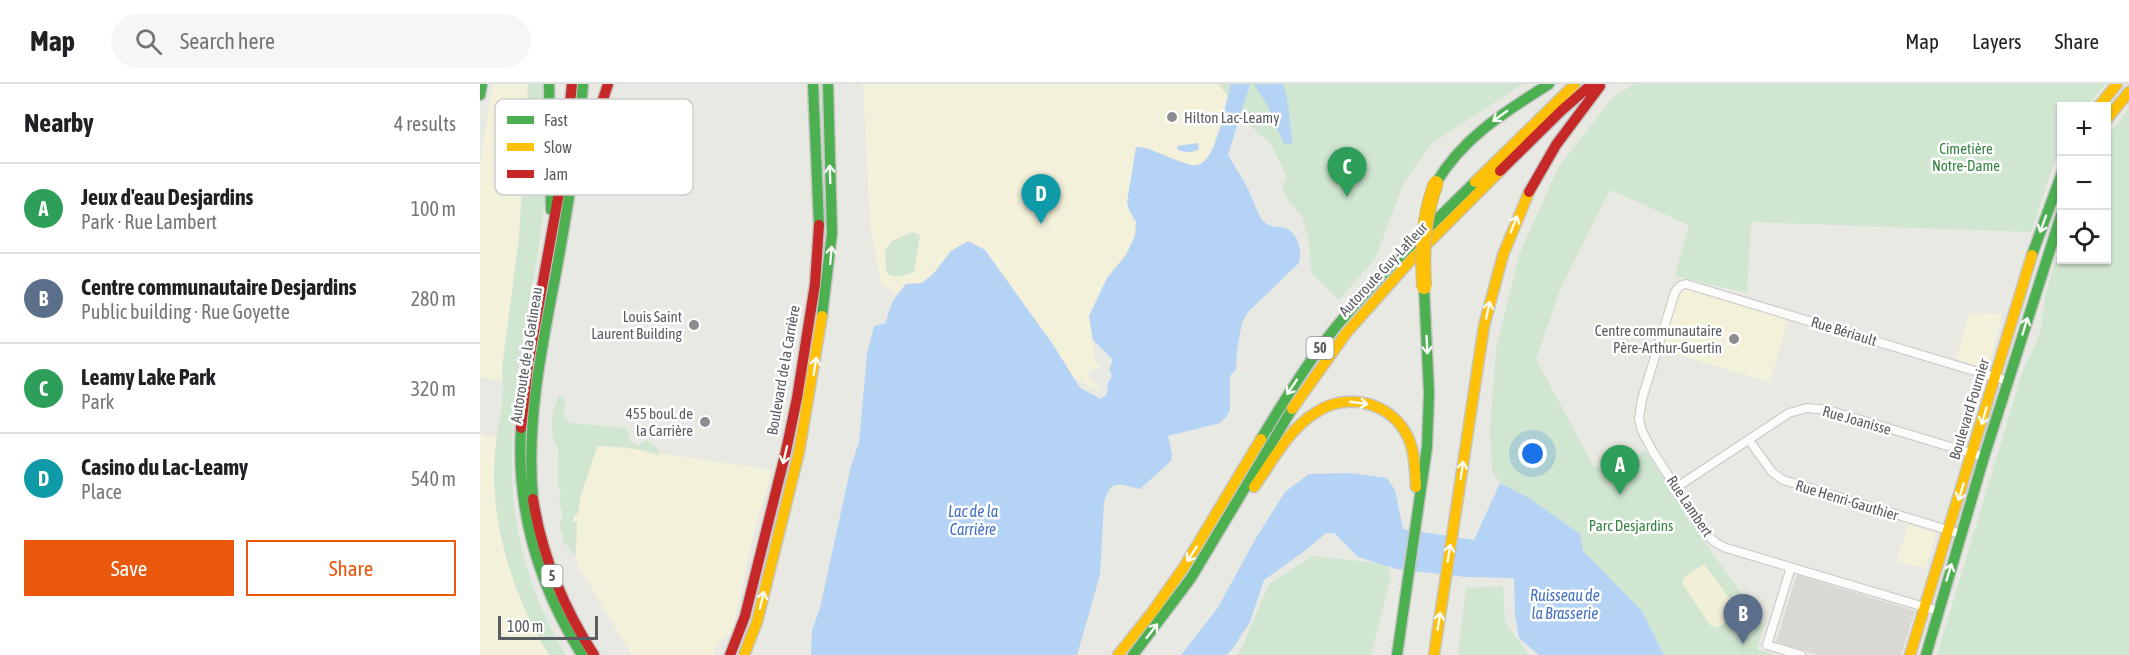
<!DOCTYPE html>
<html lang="en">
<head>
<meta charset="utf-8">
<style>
	:root { --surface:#fff; --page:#f6f6f6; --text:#202124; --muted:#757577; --line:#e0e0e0; --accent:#ea580c }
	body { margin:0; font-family:"Asap Condensed",sans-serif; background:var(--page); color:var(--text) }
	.controls { position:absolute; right:18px; top:18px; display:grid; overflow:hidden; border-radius:0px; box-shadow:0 2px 4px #0004 }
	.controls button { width:54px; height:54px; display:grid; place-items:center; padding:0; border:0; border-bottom:2px solid var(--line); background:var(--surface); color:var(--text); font:30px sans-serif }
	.scale { position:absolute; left:18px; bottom:15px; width:100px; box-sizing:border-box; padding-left:6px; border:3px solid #595c61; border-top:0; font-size:16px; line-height:21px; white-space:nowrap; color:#595c61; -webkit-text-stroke:4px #fff; paint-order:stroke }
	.you { position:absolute; left:1053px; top:370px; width:21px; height:21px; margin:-15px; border:4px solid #fff; border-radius:50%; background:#1a73e8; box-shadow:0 0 0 9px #1a73e833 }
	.badge { display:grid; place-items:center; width:39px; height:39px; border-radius:50%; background:var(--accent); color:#fff; font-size:20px; font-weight:700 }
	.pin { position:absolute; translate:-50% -50px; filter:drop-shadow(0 2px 3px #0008) }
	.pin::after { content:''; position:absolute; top:32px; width:21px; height:18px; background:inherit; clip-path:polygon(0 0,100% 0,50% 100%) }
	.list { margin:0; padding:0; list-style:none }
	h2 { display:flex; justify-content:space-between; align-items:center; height:78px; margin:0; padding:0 24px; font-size:26px }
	h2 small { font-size:20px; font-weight:400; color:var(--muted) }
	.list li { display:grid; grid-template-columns:39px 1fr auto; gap:18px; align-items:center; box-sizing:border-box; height:90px; padding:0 24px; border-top:2px solid var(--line) }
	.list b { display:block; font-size:22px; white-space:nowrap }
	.list p { margin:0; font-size:20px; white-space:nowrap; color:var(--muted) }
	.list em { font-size:20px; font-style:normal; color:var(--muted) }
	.actions { display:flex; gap:12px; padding:18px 24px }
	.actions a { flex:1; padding:14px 0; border:2px solid var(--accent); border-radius:0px; text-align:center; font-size:21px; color:var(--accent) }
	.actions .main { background:var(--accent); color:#fff }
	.icon { flex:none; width:33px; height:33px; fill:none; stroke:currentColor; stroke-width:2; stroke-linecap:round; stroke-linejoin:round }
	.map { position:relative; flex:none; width:1649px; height:571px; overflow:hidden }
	header { display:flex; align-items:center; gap:36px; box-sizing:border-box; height:84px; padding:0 30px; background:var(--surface); border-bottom:2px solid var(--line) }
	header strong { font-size:28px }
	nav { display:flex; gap:33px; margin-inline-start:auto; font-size:21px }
	.search { width:420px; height:54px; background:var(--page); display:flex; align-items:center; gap:15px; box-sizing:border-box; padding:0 21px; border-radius:33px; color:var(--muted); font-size:22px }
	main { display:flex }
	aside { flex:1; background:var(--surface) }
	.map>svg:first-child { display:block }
	.commercial { fill:#f4f1db }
	.industrial { fill:#d9d8d3 }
	.green { fill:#d1e6d0 }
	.sand { fill:#f2efd7 }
	.water { fill:#b5d3f5 }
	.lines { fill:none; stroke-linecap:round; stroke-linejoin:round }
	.street-casing { stroke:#c6c7c5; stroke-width:10 }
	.fast-casing { stroke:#c4c5c4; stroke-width:13 }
	.slow-casing { stroke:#c4c5c4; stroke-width:13 }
	.jam-casing { stroke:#c4c5c4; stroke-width:13 }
	.street { stroke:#fcfcfb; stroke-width:8 }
	.fast { stroke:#4caf50; stroke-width:10 }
	.slow { stroke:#ffc107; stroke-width:10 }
	.jam { stroke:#c62828; stroke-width:10 }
	.slow-bridge-casing { stroke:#c0b892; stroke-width:16; stroke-linecap:butt }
	.slow-bridge { stroke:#ffc107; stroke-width:14 }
	.oneway { stroke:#f6fbf6 }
	.poi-dot { fill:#8b8d8e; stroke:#fff; stroke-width:2 }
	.labels { text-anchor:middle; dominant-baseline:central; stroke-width:5; stroke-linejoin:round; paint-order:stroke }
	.shield { fill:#fff; stroke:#8b8d90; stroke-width:1.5 }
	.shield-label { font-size:14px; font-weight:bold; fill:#595c61 }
	.poi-label { font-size:15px; fill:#595c61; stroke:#fff; text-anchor:end }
	.park-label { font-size:15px; fill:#368343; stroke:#fff }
	.street-label { font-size:15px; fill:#595c61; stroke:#fff }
	.water-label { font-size:16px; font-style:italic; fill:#4371bf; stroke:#fff }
	.key { fill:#fff; stroke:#cdced0; stroke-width:1.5 }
	.key-label { font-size:16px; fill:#595c61 }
</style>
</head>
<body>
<header>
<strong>Map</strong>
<div class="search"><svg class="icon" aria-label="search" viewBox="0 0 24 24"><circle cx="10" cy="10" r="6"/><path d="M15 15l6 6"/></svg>Search here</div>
<nav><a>Map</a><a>Layers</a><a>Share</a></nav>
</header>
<main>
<aside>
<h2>Nearby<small>4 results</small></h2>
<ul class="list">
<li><span class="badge" style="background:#2e9e5b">A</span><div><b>Jeux d'eau Desjardins</b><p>Park · Rue Lambert</p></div><em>100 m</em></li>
<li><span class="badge" style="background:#5c6f8a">B</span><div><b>Centre communautaire Desjardins</b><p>Public building · Rue Goyette</p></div><em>280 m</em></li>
<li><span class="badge" style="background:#2e9e5b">C</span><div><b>Leamy Lake Park</b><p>Park</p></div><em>320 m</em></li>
<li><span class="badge" style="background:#0f9aa8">D</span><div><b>Casino du Lac-Leamy</b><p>Place</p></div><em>540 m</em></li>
</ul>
<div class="actions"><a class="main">Save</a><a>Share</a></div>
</aside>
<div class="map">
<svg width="1649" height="571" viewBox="0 0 1649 571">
	<rect width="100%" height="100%" fill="#e9e9e3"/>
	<path class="commercial" d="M13,0H48L39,154L22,284L23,297L0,293V79Z
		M383,0H739L741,2L747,11L732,67L726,77L713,82L672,67L666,63L650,128L656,138L655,152L646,171L627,194L609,232L615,277L621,283L619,286L613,285L609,288V294L621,305L620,308L594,294L574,262L505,166L489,157L471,167L454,189L442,199L426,200L417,210L401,200L390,138Z
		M1200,202L1309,231L1290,298L1177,265Z
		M1489,229L1522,230L1508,285L1476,275Z
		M0,350L16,353L14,393L22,454L32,491L45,524L69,571H0Z
		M76,354L292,386L273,453L252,549L242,553L232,571H153L149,567L99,483L88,445Z
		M1428,441L1456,449L1446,485L1417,477Z"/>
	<path class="industrial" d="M1317,491L1435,527L1421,571H1338L1296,558Z"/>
	<path class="green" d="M48,0H63C63,44 67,89 63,132C59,168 51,204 45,240C26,364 19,460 86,571H69C37,519 15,455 14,393C13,357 26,321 22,284L39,154Z
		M337,0H342L344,17L345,137Z
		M739,0H1043L951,60L924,98L895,175L859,216L832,190L828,153L822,132L809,118L802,102L807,93L791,60L767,39Z
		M1154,0H1626L1607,22H1582L1581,64L1571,88L1551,148L1271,138L1267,209L1195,192L1209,141L1130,106L1080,206L1056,275L1114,383H1133L1165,366L1226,460L1284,542L1277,565L1295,571H1184L1162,527L1103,467L1100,450L1049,414L1020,399L1012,387L1010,345L1016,265L1039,171L1078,84L1132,14Z
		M1649,23V571H1457L1543,286L1557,257L1561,244L1565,212L1581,157L1582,176H1626L1627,54Z
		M432,148L440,151L434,188L420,193L409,191L406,187L405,166L412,157Z
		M79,312L83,313L86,318L83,332L90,339L146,344L151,359L159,361L167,356L179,366V371L152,364L121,362L117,363L101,411L98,429L94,432L93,437L97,439L96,469L94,471L88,462L84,460L82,448L79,443L83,431L79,417L81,408L78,401V364C67,350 72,327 79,312Z
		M833,472L907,480L911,492L891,571H756L760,568L789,500Z
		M1023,502L1025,538L1049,571H978L986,504Z"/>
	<path class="sand" d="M1224,480L1256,523V530L1237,544L1230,541L1202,499L1204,493Z"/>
	<path class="water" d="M751,0H770L748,71C755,83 763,95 769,107C773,116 777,129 783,137C790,144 797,142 805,144C819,149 822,167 819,179L768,228L762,239L757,266L756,285L750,292V326L746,333L740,339L688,352L692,370L691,377L660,405C640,401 631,393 624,418L620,491L597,571H331L332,546L340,524L371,382L379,358L387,270L394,242L406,239C410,220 414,214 426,200L442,199L454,189L471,167L488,157L505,166L574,262L600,304L621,315L627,310L628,299L632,292L629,285L633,276L613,256L609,232L627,194L646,171L655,152L656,138L650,128L647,118L656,63C669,63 682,71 696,76C703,78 711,83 718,81C737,76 746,18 751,0Z
		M774,0H803C810,19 809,39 813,59L804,60L799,48L793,40L788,22Z
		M718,59L719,65C712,69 706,69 698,66L697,62Z
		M870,389L907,394L915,406L923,445L994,456L1020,399L1049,414L1100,450L1103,467L1162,527L1184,571H1059L1039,554L1035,530L1034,494L986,493L916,485L878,473L854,449H846L826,466L784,496L770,538L751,567L746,571H701L737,525L776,454L805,408L829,390Z"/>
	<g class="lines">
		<defs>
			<path id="street" d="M1269,356L1292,388L1303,396L1481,450
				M1197,403L1309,329L1327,324L1348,326L1504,373
				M1311,483L1287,561L1321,571
				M1458,527L1246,464L1236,459L1227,451L1173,368L1162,347L1159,335L1162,315L1195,208L1200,202L1206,200L1528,297"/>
			<path id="fast" d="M69,0L71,126
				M333,0L339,141
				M0,11L2,0
				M956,99C983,53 1025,28 1069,0
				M1552,171L1582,89
				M342,232L352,149L348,0
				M41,344C36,427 58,501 102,571
				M781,355C803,318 827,279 855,244C898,192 947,145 995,98
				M53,415C46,340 61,267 75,194C87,129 98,65 103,0
				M653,571L711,494L812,325
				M917,571L947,363L949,309L944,203
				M1446,571L1504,373L1582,128"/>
			<path id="slow" d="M1619,22L1637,0
				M1626,36L1649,8
				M995,98L1095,0
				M812,325L867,248L932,175L1020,87
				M774,403C792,378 808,346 835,329C867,307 911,318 928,353C935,368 935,387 936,403
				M264,571L277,538L319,368L342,232
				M638,571L673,527L704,483L781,355
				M954,571L1004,242L1023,171L1049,108
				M1430,571L1552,171"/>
			<path id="jam" d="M100,87L128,0
				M1020,87L1082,26L1112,0
				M1049,108L1076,61L1120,2
				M41,344L48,281L82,92L92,0
				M53,415C62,472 83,523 114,571
				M250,571L265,532L306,367L317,314L335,200L339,141"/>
		</defs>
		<use href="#street" class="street-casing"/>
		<use href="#fast" class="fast-casing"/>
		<use href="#slow" class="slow-casing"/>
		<use href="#jam" class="jam-casing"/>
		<use href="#street" class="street"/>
		<use href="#fast" class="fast"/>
		<use href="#slow" class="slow"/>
		<use href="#jam" class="jam"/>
		<defs>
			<path id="slow-bridge" d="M944,203C942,167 943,133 956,99"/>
		</defs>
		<use href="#slow-bridge" class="slow-bridge-casing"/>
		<use href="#slow-bridge" class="slow-bridge"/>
	</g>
	<defs><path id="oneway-shaft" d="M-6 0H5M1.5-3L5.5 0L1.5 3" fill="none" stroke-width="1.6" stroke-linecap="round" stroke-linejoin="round" transform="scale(1.5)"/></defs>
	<g class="oneway">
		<use href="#oneway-shaft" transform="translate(1020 32) rotate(144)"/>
		<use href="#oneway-shaft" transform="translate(350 90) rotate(-92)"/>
		<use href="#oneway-shaft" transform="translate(1034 140) rotate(-68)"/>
		<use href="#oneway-shaft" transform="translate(1563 140) rotate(110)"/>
		<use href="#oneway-shaft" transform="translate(351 171) rotate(-85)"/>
		<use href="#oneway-shaft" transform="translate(1008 226) rotate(-78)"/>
		<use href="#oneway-shaft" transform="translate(1545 242) rotate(-73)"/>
		<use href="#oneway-shaft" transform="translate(947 261) rotate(87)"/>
		<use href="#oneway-shaft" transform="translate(335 282) rotate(-81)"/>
		<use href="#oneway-shaft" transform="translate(812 303) rotate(124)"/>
		<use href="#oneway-shaft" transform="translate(879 319) rotate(8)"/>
		<use href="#oneway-shaft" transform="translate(1504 332) rotate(106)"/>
		<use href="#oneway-shaft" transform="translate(305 371) rotate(103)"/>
		<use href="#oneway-shaft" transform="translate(982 386) rotate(-81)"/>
		<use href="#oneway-shaft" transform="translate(1481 408) rotate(107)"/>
		<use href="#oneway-shaft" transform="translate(969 469) rotate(-81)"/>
		<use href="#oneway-shaft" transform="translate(712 470) rotate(123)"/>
		<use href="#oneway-shaft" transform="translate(1469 488) rotate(-73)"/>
		<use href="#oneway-shaft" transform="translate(282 516) rotate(-76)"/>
		<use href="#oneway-shaft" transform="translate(959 537) rotate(-81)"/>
		<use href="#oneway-shaft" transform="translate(672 547) rotate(-52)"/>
	</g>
	<g class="poi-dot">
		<circle cx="692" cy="33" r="6"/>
		<circle cx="214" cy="241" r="6"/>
		<circle cx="1254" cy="255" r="6"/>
		<circle cx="225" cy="338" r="6"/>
	</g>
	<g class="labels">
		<g class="shield">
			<rect x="826.5" y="253" width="27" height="22" rx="4.5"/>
			<rect x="61.5" y="481" width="21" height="22" rx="4.5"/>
		</g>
		<g class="shield-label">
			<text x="840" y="264">50</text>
			<text x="72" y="492">5</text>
		</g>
		<g class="poi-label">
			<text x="704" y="33" text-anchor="start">Hilton Lac-Leamy</text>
			<text x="202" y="232">Louis Saint<tspan x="202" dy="17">Laurent Building</tspan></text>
			<text x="1242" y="246">Centre communautaire<tspan x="1242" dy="17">Père-Arthur-Guertin</tspan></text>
			<text x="213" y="329">455 boul. de<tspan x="213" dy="17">la Carrière</tspan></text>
		</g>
		<g class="park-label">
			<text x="1486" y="64">Cimetière<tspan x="1486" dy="17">Notre-Dame</tspan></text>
			<text x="1151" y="441">Parc Desjardins</text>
		</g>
		<g class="street-label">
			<text transform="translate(903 185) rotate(-47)">Autoroute Guy-Lafleur</text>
			<text transform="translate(1364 247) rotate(17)">Rue Bériault</text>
			<text transform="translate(46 271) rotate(-81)">Autoroute de la Gatineau</text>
			<text transform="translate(303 286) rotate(-80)">Boulevard de la Carrière</text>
			<text transform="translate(1489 325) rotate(-73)">Boulevard Fournier</text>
			<text transform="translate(1377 336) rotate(16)">Rue Joanisse</text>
			<text transform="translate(1367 416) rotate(17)">Rue Henri-Gauthier</text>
			<text transform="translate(1210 422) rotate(56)">Rue Lambert</text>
		</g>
		<g class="water-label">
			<text x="493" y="427">Lac de la<tspan x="493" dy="18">Carrière</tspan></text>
			<text x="1085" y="511">Ruisseau de<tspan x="1085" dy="18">la Brasserie</tspan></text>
		</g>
	</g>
	<rect x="15" y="15" width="198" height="96" rx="9" class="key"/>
	<rect x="27" y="32" width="27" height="8" fill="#4caf50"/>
	<rect x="27" y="59" width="27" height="8" fill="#ffc107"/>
	<rect x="27" y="86" width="27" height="8" fill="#c62828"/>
	<g class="key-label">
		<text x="64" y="42">Fast</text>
		<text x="64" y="69">Slow</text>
		<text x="64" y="96">Jam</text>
	</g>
</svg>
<div class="controls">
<button>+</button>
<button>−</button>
<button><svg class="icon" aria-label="locate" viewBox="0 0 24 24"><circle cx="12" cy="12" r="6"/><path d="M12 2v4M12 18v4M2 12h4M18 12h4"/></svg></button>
</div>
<div class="scale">100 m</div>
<div class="you"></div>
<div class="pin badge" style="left:1140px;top:411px;background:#2e9e5b">A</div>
<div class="pin badge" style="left:1263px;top:560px;background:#5c6f8a">B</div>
<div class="pin badge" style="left:867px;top:113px;background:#2e9e5b">C</div>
<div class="pin badge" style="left:561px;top:140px;background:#0f9aa8">D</div>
</div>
</main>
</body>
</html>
